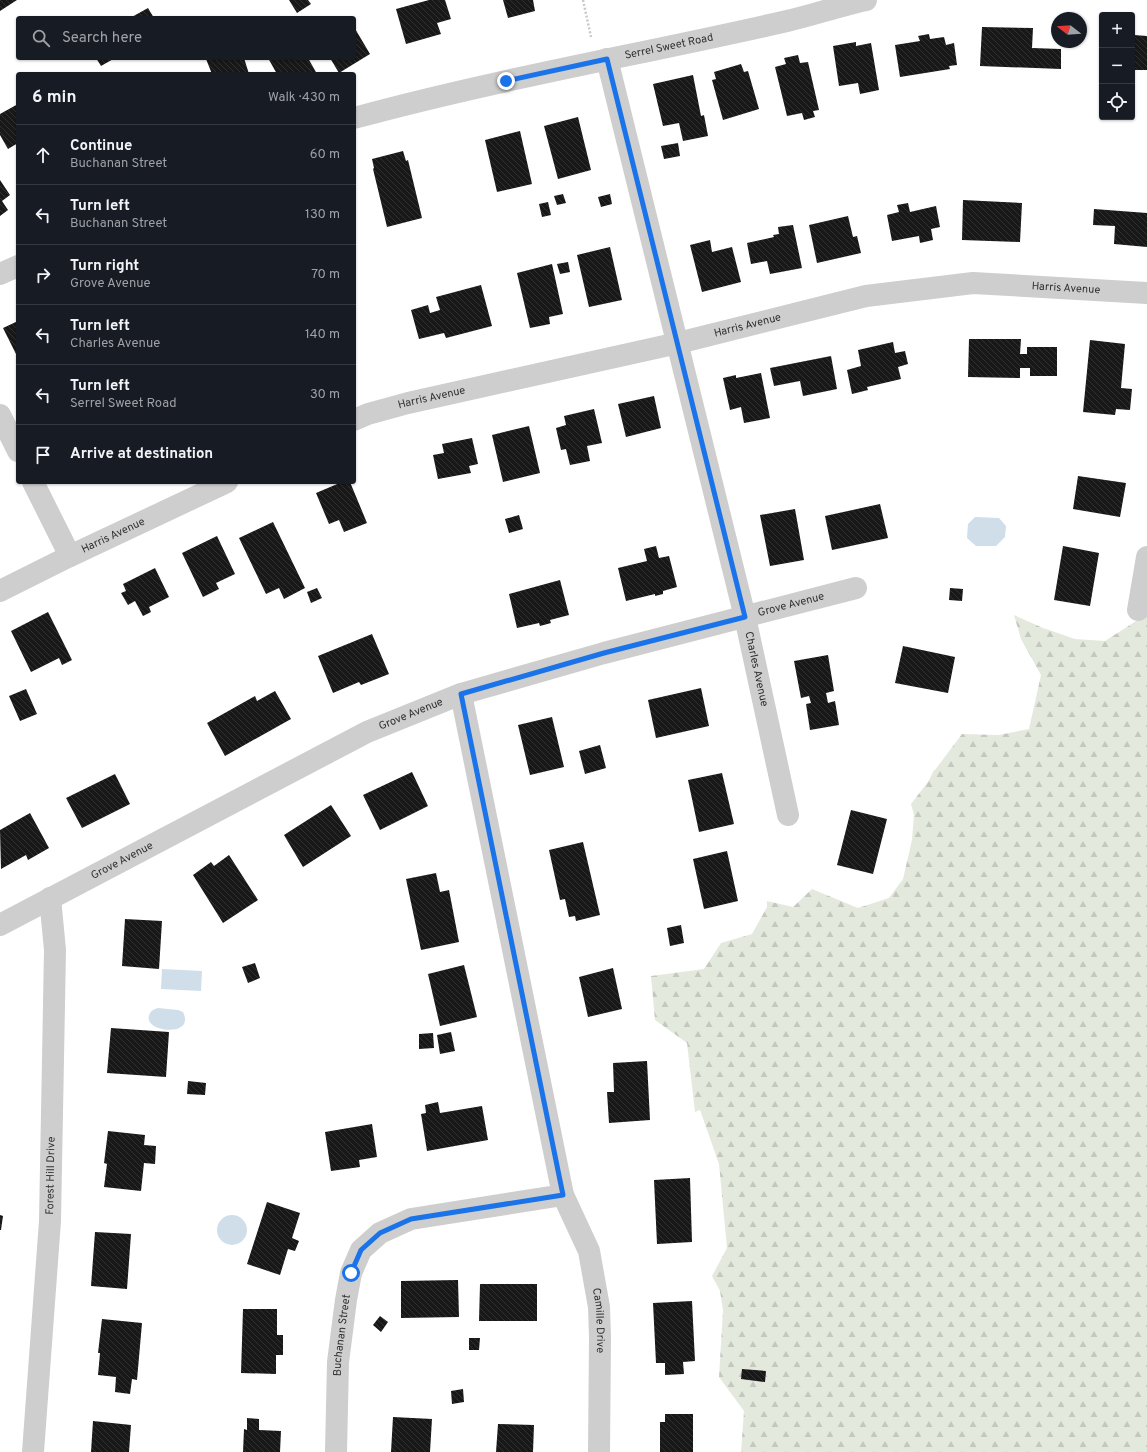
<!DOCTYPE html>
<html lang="en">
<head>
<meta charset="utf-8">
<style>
	:root { --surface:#171b24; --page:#20242c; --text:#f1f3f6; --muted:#9ea1a6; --line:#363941 }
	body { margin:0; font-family:Overpass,sans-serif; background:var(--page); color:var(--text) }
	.controls { position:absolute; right:12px; top:12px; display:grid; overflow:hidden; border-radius:4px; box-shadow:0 1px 3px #0004 }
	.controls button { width:36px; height:36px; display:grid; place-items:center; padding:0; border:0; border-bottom:1px solid var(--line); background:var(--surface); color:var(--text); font:20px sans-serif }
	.compass { position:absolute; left:1051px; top:12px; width:36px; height:36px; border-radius:50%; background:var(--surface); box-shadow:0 1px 3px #0004; rotate:287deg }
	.stop { position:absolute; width:12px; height:12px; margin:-9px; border:3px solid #1a73e8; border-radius:50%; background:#fff }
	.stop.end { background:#1a73e8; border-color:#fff; box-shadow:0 1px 4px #0008 }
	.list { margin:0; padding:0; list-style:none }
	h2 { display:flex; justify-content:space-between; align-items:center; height:52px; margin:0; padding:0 16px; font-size:17px }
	h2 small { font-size:13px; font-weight:400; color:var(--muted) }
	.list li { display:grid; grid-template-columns:26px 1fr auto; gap:12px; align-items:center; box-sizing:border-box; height:60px; padding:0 16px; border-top:1px solid var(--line) }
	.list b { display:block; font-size:15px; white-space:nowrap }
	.list p { margin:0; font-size:13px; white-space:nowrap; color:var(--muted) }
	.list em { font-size:13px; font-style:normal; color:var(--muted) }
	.icon { flex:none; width:22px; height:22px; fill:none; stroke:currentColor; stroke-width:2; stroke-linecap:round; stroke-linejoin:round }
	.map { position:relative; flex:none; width:1147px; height:1452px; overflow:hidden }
	.search { position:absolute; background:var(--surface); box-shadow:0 1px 3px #0004; left:16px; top:16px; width:340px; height:44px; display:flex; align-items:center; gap:10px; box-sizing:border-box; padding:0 14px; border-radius:4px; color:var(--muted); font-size:15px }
	.panel { position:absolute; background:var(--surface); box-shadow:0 1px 3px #0004; left:16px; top:72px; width:340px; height:412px; border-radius:4px }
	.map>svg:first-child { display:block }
	.forest { fill:url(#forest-firs) }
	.water { fill:#d0deea }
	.building { fill:url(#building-back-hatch) }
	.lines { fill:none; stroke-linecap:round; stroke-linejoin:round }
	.path { stroke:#c8c8c8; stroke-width:2.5; stroke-dasharray:2 2; stroke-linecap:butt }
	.minor { stroke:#cecece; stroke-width:22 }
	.route { stroke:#1a73e8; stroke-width:5 }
	.labels { text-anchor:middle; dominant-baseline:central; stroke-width:4; stroke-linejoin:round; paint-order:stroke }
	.street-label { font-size:11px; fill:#313131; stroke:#fff }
</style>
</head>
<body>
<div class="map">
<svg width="1147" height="1452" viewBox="0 0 1147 1452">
	<defs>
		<pattern id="forest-firs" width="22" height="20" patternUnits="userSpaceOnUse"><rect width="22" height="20" fill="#e4e9de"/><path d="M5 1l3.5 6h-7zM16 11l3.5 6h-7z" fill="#c4c8bf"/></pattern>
		<pattern id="building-back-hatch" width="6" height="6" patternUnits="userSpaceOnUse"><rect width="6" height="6" fill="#181818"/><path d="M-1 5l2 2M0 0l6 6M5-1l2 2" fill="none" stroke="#313131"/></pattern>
	</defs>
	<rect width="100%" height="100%" fill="#fff"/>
	<path class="forest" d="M1147,614V1452H741L744,1411L719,1377L723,1310L720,1291L712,1276L727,1248L719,1164L700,1110L695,1112L687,1043L655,1020L651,976L704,969L721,943L752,934L767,907V901L793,907L812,889L858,908L889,898L903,879L912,840L914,815L911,804L928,782L934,770H935L962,734L999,735L1029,729L1041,675L1021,639L1014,615L1043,628L1075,639L1105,641Z"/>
	<path class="water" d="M975,517L999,518L1006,526L1005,537L996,546H976L967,538L968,524Z
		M162,969L202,971L201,991L161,989Z
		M158,1008L178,1010L183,1012C196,1038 144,1032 149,1016C150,1011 154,1009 158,1008Z
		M217 1230a15 15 0 1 1 30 0a15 15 0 1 1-30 0Z"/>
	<path class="building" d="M0,0H17L0,11Z
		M289,0H308L311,4L297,13Z
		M429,0H445L451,19L437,23L441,34L406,44L396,9Z
		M503,0H533L535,11L508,18Z
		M148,8L154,18H130Z
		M354,27L370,54L339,73L330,58H354Z
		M982,27L1033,28L1032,48L1061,49V69L980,66Z
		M929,34L930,39L944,37L946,45L954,43L957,65L949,66L950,69L900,77L895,45L920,41L918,36Z
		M1134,35L1147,36V70H1132Z
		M856,42V46L871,43L879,90L860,94L858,83L839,86L833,46Z
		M798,55L800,63L808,62L819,110L813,111L815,117L804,120L802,113L787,116L775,67L786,64L784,58Z
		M96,58H115L101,66Z
		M209,58H244L249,74H212L206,59Z
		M268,58H308L317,74H277Z
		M741,64L744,72L748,71L759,109L723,120L712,80L716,79L714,72Z
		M693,75L701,116L704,115L708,136L683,141L679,123L663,126L653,84Z
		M18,104V143L8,149L0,135V114Z
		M578,117L591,170L558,179L544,126Z
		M520,131L532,184L497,192L485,140Z
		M678,143L680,156L664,159L661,146Z
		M403,151L406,161L408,160L422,218L387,227L373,169L374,168L372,159Z
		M0,180L10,195L2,201L8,210L0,216Z
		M563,194L566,203L557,205L554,196Z
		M610,194L612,204L601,207L598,197Z
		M963,200L1022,203L1020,242L962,240Z
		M548,202L551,215L542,217L539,204Z
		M908,203L910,212L936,206L940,227L931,229L933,240L920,243L919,236L892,241L887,215L899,212L897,205Z
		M1094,209L1147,213V247L1114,244L1115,226L1093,225Z
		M848,216L853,237L857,236L861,253L817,263L809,225Z
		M793,225L802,268L770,274L767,261L751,264L747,243L774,237L773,235L779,234L778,227Z
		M710,240L712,252L732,247L741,282L702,292L690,245Z
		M610,247L622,300L589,307L577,255Z
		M568,262L570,272L560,274L557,264Z
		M552,264L563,314L549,317L550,324L530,328L517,273Z
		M481,285L492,326L446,338L444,333L419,339L411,310L428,305L430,313L440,310L436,297Z
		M18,321V358L3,328Z
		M969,339H1021L1020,354H1027V347H1057V376H1030V368H1020V378L968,377Z
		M1090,340L1125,344L1121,388L1132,389L1130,410L1116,409L1115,415L1083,412Z
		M893,342L895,353L905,351L908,364L898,367L901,379L867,387L868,390L852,394L847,370L861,366L858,350Z
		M831,356L837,389L803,396L800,381L774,386L770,368Z
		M761,373L770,418L744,423L741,407L730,410L723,378L736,375V378Z
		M654,396L661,428L626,437L618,404Z
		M594,409L602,443L587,446L590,461L570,465L566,449L561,450L556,428L566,425L564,416Z
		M529,426L540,473L503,482L492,435Z
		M472,438L478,464L469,466L471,473L438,479L433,455L444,453L442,444Z
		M1078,476L1126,483L1120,517L1073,509Z
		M342,482H350L367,523L344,532L339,520L329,524L316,493Z
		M880,504L888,538L832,550L825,516Z
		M795,509L804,560L770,566L760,515Z
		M519,515L523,529L509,533L505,519Z
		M273,522L305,588L284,599L279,588L266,594L239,538Z
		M217,536L235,574L216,583L219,589L203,597L182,553Z
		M656,546L659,558L669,556L677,587L663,591V594L655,596V594L626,601L618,568L647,561L644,549Z
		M1063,546L1099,553L1090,606L1054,600Z
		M155,568L169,597L149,607L151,612L143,616L135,601L128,605L121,593L126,591L123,584Z
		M560,580L569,615L550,620L551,623L540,626L539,623L517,628L509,594Z
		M317,588L322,598L311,603L307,592Z
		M950,588L963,589L962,601L949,600Z
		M48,612L72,660L62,665L59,658L31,672L11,631Z
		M372,634L389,674L361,685L359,682L333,693L318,656Z
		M903,646L955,657L948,693L895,683Z
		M828,655L834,691L826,693L828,703L835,701L839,725L810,730L806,704L811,703L809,696L801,698L794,661Z
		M701,688L709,726L656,738L648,700Z
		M26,689L37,714L20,721L9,696Z
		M275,691L291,719L225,756L207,723L255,696L257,701Z
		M552,717L564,767L530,775L518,725Z
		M600,745L606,768L585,774L579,751Z
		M412,772L428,806L380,830L363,795Z
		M722,773L734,824L699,832L688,780Z
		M115,774L130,804L82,828L66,798Z
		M331,805L351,836L303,867L284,835Z
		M851,810L887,819L873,874L837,865Z
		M30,813L49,848L28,860L26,855L1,869L0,830Z
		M583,842L600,915L576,921L575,916L569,917L565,899L560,900L549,850Z
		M727,851L738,901L704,909L693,859Z
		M229,855L258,900L223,923L193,875L211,862L214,866Z
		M436,873L440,892L449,890L459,942L421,950L406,879Z
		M125,919L162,921L159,969L122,966Z
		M681,925L684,943L670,946L667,928Z
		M255,963L260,978L248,983L242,967Z
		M464,965L477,1017L440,1026L428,974Z
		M613,968L622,1009L588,1017L579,977Z
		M111,1028L169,1032L166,1077L107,1073Z
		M451,1032L455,1051L440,1054L437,1035Z
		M433,1033L434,1048L419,1049V1034Z
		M647,1061L650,1120L609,1123L607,1092H614L613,1063Z
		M188,1081L206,1083L205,1095L187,1094Z
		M438,1102L440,1113L482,1106L488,1140L427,1151L421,1114L426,1113L425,1105Z
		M372,1124L377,1157L359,1160L360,1167L331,1171L325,1132Z
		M108,1131L145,1135L144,1145L156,1146L155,1164L144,1163L141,1191L104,1187L107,1164L104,1163Z
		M690,1178L692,1242L657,1244L654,1180Z
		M267,1202L300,1213L292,1238L299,1241L295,1251L288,1249L280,1275L247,1264Z
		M0,1215L3,1216L1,1230H0Z
		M95,1232L131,1234L127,1289L91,1286Z
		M458,1280L459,1317L401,1318V1281Z
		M480,1284H537V1321H479Z
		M692,1301L695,1361L683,1362L684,1374L665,1375V1363H656L653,1303Z
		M243,1309H277V1335H283V1355H276V1374L241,1373Z
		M380,1316L388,1322L381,1332L373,1325Z
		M102,1319L142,1323L137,1380L132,1379L130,1394L115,1392L116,1377L98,1375L100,1353H98Z
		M469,1338H480L479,1350H469Z
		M742,1369L766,1371L765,1382L741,1379Z
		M463,1389L464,1402L452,1404L451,1391Z
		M665,1414H693V1452H660V1422H665Z
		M393,1417L432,1419L430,1452H391Z
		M247,1418L259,1419V1430L281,1431L280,1452H243L244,1429L247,1430Z
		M93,1421L131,1425L129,1452H91Z
		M498,1424L534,1425L533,1452H496Z"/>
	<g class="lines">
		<path class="path" d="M583,0L591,37"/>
		<g class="minor">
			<path id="s1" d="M607,59L745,617L788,815"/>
			<path id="s2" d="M354,118C497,79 643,54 787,21C813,15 839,6 866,0"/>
			<path d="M0,274L18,266"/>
			<path d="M0,415L18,451"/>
			<path id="s3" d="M354,420L368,414L408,403L678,343L866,296L973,283L1147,293"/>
			<path d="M33,482L70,556"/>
			<path id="s4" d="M0,591L70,556L227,482"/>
			<path d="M1138,610L1147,557"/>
			<path id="s5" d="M0,925L367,732L461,694L604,653L856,588"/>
			<path id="s6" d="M563,1195L589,1251L599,1307L600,1337L599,1452"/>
			<path id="s7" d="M33,1452L50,1221L55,950L50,898"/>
			<path id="s8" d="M336,1452L338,1362L346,1300L351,1273L361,1250L380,1233L411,1219L563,1195L461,694"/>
		</g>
	</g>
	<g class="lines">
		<path class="route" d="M351,1273L361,1250L380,1233L411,1219L563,1195L461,694L604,653L745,617L607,59L506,81"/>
	</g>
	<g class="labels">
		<g class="street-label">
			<text stroke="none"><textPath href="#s2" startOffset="323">Serrel Sweet Road</textPath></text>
			<text stroke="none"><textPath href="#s3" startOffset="728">Harris Avenue</textPath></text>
			<text stroke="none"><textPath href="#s3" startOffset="405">Harris Avenue</textPath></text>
			<text stroke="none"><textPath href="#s3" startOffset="81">Harris Avenue</textPath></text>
			<text stroke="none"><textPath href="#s4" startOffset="126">Harris Avenue</textPath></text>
			<text stroke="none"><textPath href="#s5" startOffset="858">Grove Avenue</textPath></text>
			<text stroke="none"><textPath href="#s1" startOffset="628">Charles Avenue</textPath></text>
			<text stroke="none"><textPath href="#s5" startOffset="462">Grove Avenue</textPath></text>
			<text stroke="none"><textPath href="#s5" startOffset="138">Grove Avenue</textPath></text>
			<text stroke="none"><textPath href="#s7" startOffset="277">Forest Hill Drive</textPath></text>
			<text stroke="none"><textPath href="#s6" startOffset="132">Camille Drive</textPath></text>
			<text stroke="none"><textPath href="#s8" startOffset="117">Buchanan Street</textPath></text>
		</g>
	</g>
</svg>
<div class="controls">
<button>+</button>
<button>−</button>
<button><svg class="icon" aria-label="locate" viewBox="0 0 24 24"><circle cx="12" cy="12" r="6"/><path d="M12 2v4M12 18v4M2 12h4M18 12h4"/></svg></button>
</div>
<svg class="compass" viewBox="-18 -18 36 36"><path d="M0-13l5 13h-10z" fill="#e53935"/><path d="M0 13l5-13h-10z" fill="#9ea1a6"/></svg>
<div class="stop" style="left:351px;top:1273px"></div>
<div class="stop end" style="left:506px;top:81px"></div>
<div class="search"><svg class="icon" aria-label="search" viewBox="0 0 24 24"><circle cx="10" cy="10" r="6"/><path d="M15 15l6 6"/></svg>Search here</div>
<section class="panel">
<h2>6 min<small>Walk · 430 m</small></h2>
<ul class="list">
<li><svg class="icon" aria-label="ahead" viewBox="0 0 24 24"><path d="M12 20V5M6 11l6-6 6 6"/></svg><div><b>Continue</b><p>Buchanan Street</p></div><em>60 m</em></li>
<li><svg class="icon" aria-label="left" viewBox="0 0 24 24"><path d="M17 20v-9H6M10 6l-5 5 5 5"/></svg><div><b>Turn left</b><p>Buchanan Street</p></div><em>130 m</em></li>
<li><svg class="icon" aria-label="right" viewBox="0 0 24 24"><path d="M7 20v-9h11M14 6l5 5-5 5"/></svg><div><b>Turn right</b><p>Grove Avenue</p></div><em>70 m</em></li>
<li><svg class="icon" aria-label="left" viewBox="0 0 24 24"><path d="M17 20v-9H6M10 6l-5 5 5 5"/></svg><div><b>Turn left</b><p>Charles Avenue</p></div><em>140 m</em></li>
<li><svg class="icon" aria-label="left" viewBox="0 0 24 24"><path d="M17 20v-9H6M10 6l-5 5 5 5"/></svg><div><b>Turn left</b><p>Serrel Sweet Road</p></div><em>30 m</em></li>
<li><svg class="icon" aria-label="arrive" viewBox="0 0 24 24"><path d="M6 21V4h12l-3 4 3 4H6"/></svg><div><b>Arrive at destination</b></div></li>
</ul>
</section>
</div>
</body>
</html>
